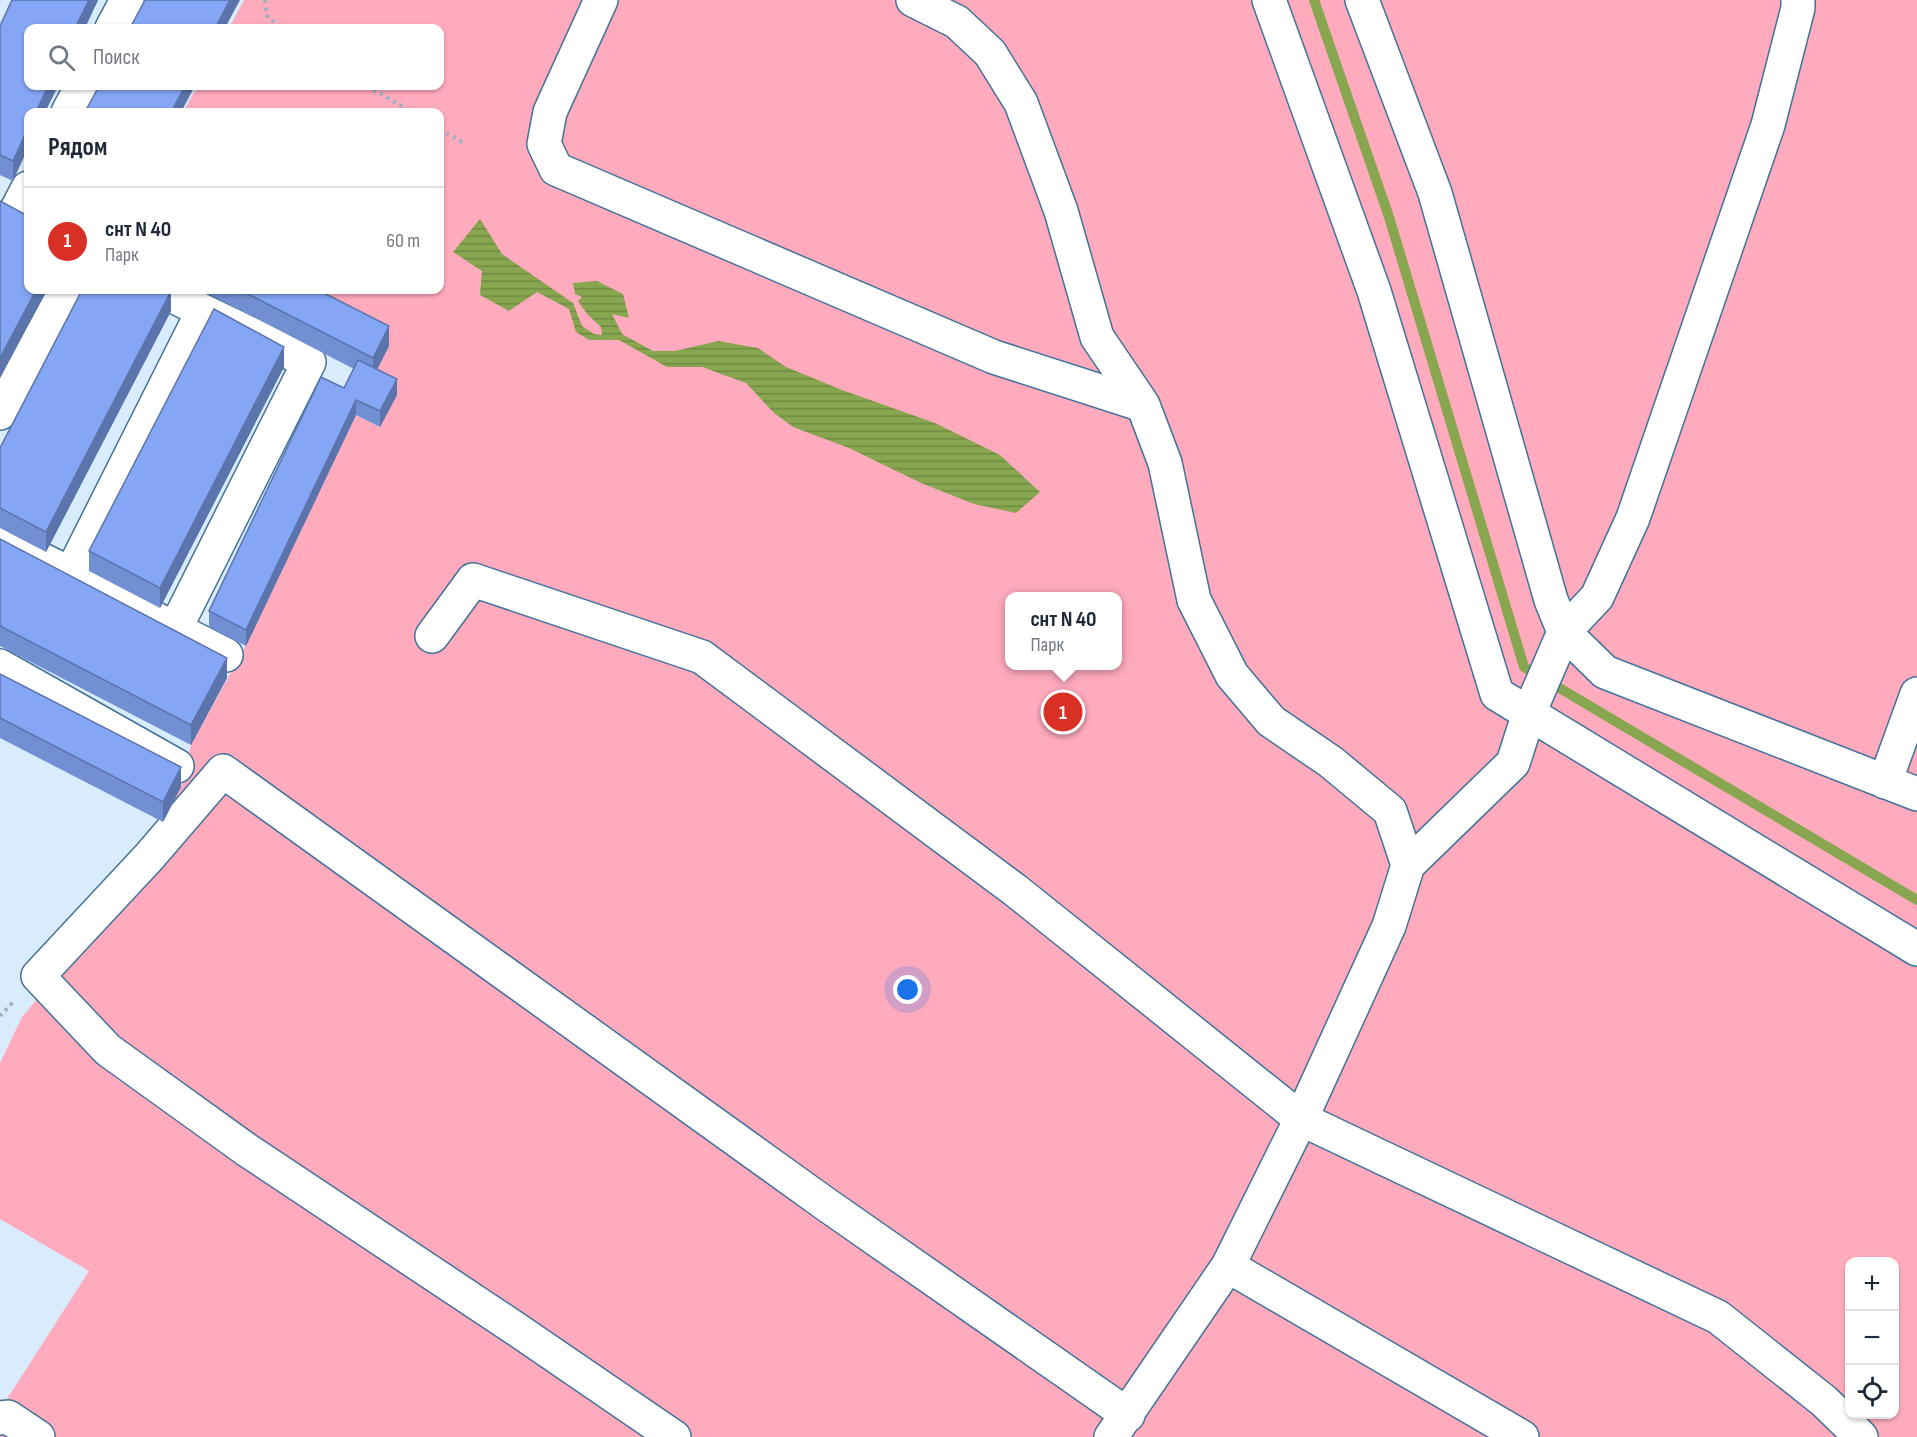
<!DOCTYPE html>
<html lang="ru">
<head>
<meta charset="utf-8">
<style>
	:root { --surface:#fff; --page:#f6f6f7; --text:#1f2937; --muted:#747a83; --line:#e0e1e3; --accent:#d93025 }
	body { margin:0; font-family:"Sofia Sans Condensed",sans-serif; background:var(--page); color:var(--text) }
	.controls { position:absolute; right:18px; bottom:18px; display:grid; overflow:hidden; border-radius:12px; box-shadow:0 2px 4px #0004 }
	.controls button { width:54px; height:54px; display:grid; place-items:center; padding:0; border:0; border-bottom:2px solid var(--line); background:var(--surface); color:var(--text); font:30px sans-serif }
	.you { position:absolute; left:908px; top:990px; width:21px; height:21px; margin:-15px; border:4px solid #fff; border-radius:50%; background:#1a73e8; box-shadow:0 0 0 9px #1a73e833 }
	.badge { display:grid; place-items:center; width:39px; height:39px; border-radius:50%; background:var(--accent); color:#fff; font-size:20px; font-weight:700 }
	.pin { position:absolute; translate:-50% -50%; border:3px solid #fff; box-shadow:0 2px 6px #0006 }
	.popup { position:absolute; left:1005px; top:592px; width:117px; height:78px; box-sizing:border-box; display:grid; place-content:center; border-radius:12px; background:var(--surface); filter:drop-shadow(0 2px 4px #0005); font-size:20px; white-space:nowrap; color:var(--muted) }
	.popup b { font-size:22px; color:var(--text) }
	.popup::after { content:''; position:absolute; left:50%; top:100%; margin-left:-12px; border:12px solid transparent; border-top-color:var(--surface) }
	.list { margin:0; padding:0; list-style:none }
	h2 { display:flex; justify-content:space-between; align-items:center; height:78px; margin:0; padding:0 24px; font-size:26px }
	h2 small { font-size:20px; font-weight:400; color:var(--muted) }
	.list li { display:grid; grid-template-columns:39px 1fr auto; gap:18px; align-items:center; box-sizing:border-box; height:108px; padding:0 24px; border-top:2px solid var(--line) }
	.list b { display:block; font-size:22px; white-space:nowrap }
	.list p { margin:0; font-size:20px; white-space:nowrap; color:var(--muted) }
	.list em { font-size:20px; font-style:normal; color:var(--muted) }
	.icon { flex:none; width:33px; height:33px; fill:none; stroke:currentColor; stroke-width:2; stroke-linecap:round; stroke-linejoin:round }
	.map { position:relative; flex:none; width:1917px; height:1437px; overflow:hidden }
	.search { position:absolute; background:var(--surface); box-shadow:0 2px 4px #0004; left:24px; top:24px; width:420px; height:66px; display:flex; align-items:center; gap:15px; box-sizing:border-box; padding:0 21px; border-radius:12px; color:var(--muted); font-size:22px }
	.panel { position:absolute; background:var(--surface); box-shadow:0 2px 4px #0004; left:24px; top:108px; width:420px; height:186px; border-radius:12px }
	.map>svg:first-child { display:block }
	.garden { fill:#ffabbd; fill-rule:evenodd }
	.water { fill:url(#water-rules) }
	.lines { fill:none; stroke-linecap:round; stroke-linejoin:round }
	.stream { stroke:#87a64f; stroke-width:10 }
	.minor-casing { stroke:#437199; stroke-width:36 }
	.path { stroke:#9cb0c2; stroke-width:4; stroke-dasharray:3 4.5; stroke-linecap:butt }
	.minor { stroke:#fff; stroke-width:33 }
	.wall { fill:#728fd3 }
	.shaded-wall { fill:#5c74ac }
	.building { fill:#84a6f5; stroke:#5c74ac; stroke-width:1.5 }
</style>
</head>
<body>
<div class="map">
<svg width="1917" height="1437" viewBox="0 0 1917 1437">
	<defs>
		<pattern id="water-rules" width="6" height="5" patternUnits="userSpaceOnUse" patternTransform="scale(1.5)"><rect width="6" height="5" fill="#87a64f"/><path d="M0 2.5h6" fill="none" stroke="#6f8944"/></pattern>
	</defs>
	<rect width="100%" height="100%" fill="#d8ecfe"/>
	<path class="garden" d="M244,0H1917V1437H0V1410L89,1271L0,1219V1063L22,1017L71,959L163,822L181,787L191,745L246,645L356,415L380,427L371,382L389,346L280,290H440V112H183L198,86H440V28H229ZM1009,596H1117V666H1009ZM1850,1262H1894V1414H1850Z"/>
	<path class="water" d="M480,219L502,254L573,303L582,326L594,334L602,335L601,327L587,314L578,301L582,297L575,294L573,283L597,281L623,294L629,318L612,314L622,334L653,351H675L718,341L758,348L786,367L842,390L935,423L1000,455L1040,492L1016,513L974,504L921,483L849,448L793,427L774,413L746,383L702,367H667L619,340H589L576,332L569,309L537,292L509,311L480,295L482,271L453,252Z"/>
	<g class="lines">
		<path class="stream" d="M1314,0L1389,217L1524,667L1917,900"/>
		<defs>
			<path id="minor" d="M601,0L550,112L544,144L556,169L994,357L1143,405
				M913,0L957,22L990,53L1021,103L1061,211L1097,337L1143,405L1165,463L1194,600L1232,675L1271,721L1331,762L1390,811L1408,865L1389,926L1301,1119L1228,1266L1111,1437
				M1269,0L1374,291L1497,694L1917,949
				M1362,0L1435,193L1551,600L1564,632L1605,672L1917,794
				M112,28L127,0
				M68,112L82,86
				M28,188L15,213L28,220
				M161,290L203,311
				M0,413L66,290
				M0,539L71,574L203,311L309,362L175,629L226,655
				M71,574L175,629
				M432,636L473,580L702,657L1015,890L1301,1119L1718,1317L1824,1401L1861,1437
				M0,666L177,766
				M1885,782L1917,694
				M1408,865L1513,763L1529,713L1564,632L1597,597L1633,518L1768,125L1798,8V0
				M1228,1266L1522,1437
				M0,1418L8,1417L38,1437
				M674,1437L519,1331L247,1150L108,1050L38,976L149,857L223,771L827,1205L1128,1415"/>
		</defs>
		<use href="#minor" class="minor-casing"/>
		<path class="path" d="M265,0L267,16L281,28
			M367,86L412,112
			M440,129L465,144
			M0,1016L14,1001"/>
		<use href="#minor" class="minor"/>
	</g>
	<path class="wall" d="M12,0H98L85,28H28L58,86L45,112H28L13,181L0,175V26Z
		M201,290H318L389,346L377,369L397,395L380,427L356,415L246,646L209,627V611L344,388L354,369Z
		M171,311L46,552L0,528V448Z
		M284,367L160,608L89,571V551Z
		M0,539L227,678L191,745L0,646Z
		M0,674L181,787L163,822L0,738Z"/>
	<path class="shaded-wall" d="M89,0H98L85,28H75Z
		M230,0H240L225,28H215Z
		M48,86H58L45,112H36Z
		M185,86H195L181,112H171Z
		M28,128V148L13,181V161Z
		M36,290H46L0,378V358Z
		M171,291V311L46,552V532Z
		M389,326V346L373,378V358Z
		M284,347V367L160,608V588Z
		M397,379V395L380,427V411Z
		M356,400V415L246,646V630Z
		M227,658V678L191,745V725Z
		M181,767V787L163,822V802Z"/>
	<path class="building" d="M12,0H89L75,28H28V86H48L36,112H28V128L13,161L0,155V26Z
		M145,0H230L215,28H130Z
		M99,86H185L171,112H85Z
		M0,201L28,216V290H36L0,358Z
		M82,290H168L171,291L46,532L0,508V448Z
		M240,290H318L389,326L373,358Z
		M214,309L284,347L160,588L89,551Z
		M358,360L397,379L380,411L356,400L246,630L209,611L321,377L344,388Z
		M0,539L227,658L191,725L0,626Z
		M0,674L181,767L163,802L0,718Z"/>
</svg>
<div class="controls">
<button>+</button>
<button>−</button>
<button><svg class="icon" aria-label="locate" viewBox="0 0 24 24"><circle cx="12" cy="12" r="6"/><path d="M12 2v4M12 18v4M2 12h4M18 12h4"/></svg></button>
</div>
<div class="you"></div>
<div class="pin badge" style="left:1063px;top:712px">1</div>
<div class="popup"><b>снт N 40</b>Парк</div>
<div class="search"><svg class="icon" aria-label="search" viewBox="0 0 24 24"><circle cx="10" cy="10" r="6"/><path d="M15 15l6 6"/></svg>Поиск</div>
<section class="panel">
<h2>Рядом<small></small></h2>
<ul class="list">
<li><span class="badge">1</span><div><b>снт N 40</b><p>Парк</p></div><em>60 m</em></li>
</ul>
</section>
</div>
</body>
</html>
